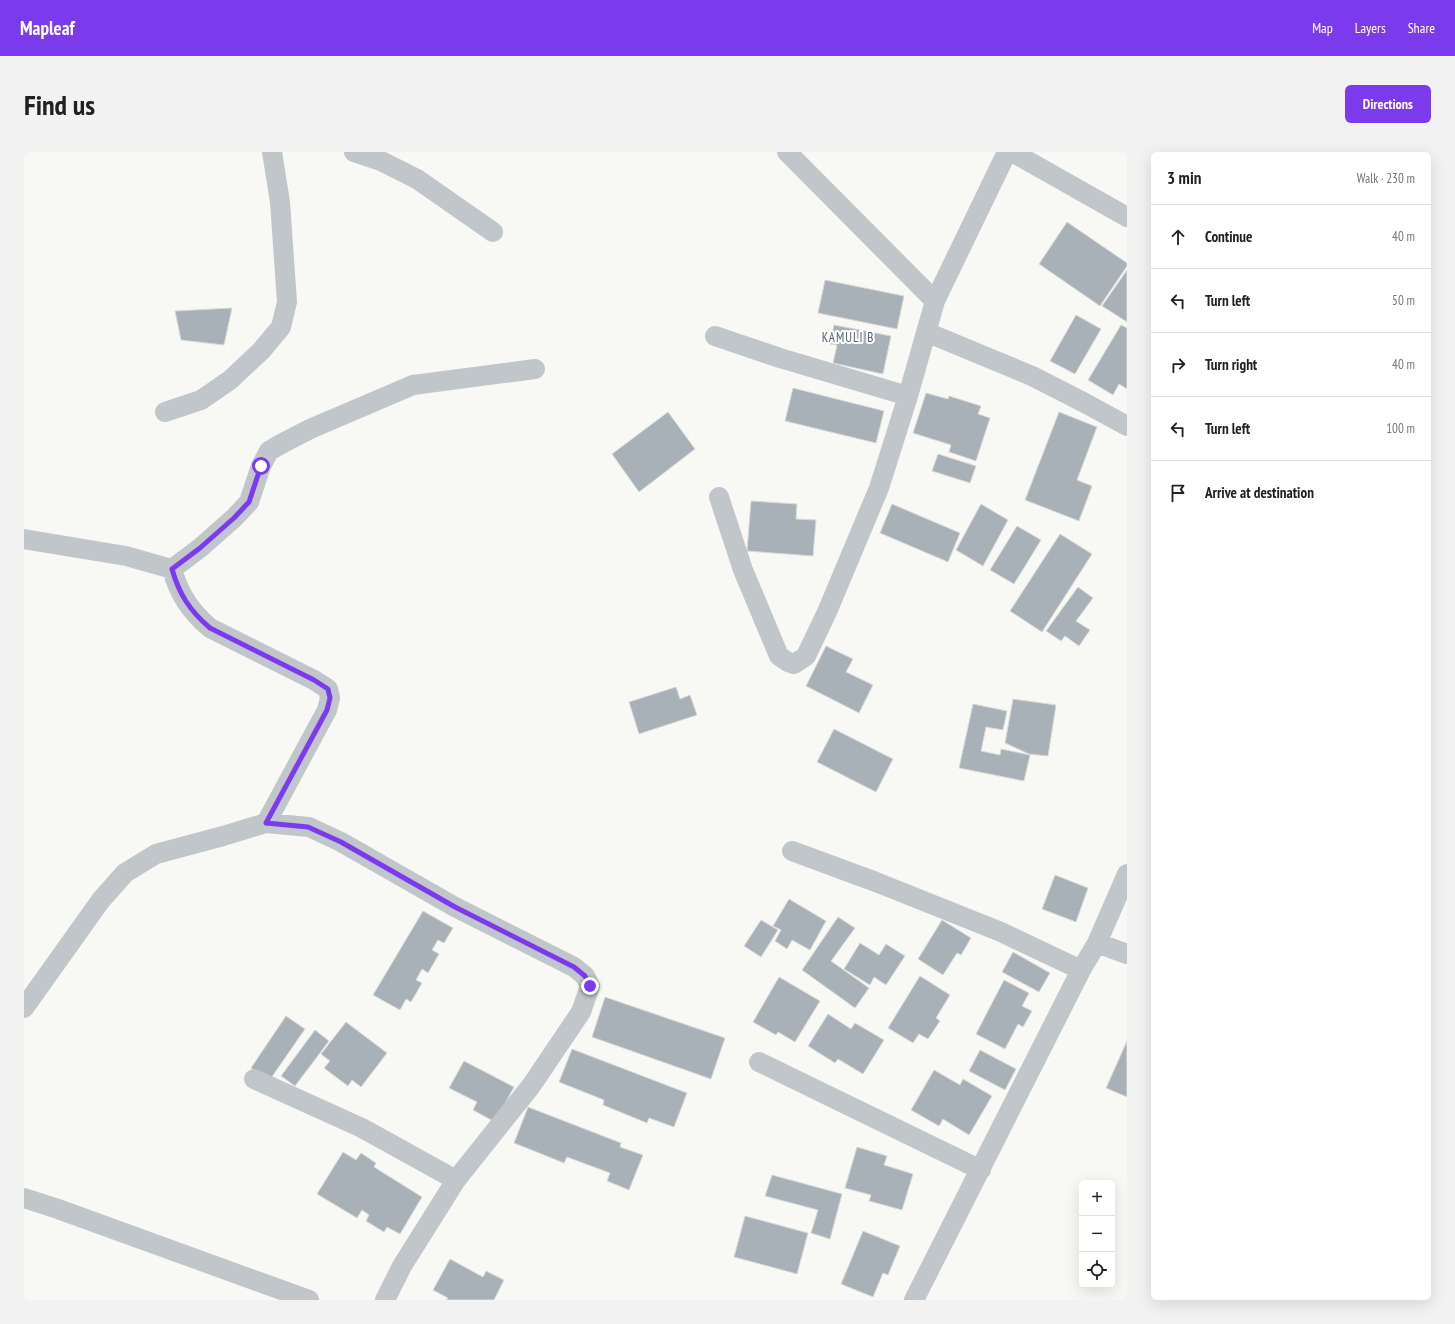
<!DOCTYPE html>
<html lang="en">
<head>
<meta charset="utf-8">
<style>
	:root { --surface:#fff; --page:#f2f2f2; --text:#202124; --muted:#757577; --line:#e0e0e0; --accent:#7c3aed }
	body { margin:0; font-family:"PT Sans Narrow",sans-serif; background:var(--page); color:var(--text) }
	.controls { position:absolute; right:12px; bottom:12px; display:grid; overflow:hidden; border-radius:6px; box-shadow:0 4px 16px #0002 }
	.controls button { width:36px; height:36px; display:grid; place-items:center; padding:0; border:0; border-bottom:1px solid var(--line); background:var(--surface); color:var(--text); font:20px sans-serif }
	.stop { position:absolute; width:12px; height:12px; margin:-9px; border:3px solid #7c3aed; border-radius:50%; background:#fff }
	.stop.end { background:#7c3aed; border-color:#fff; box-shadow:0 1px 4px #0008 }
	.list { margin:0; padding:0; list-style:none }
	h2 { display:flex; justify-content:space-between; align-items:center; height:52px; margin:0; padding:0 16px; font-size:17px }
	h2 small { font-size:13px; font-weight:400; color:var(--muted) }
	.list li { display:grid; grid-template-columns:26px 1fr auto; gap:12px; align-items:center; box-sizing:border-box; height:64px; padding:0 16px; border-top:1px solid var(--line) }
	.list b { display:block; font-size:15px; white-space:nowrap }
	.list em { font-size:13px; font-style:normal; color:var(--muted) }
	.icon { flex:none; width:22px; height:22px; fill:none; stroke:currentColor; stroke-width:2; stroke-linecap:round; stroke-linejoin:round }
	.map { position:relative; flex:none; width:1103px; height:1148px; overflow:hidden; border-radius:6px }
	header { display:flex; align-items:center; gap:24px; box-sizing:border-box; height:56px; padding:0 20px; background:var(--accent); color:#fff }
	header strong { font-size:19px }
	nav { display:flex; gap:22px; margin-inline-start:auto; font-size:14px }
	.intro { display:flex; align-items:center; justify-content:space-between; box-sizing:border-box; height:96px; padding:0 24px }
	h1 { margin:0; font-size:28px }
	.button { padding:10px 18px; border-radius:6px; background:var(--accent); color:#fff; font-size:14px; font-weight:700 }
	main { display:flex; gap:24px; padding:0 24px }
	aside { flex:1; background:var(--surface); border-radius:6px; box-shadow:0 4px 16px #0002 }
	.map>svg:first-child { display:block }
	.building { fill:#a7b1b7; stroke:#dadad7 }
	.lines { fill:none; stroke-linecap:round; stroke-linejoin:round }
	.minor { stroke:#c1c6ca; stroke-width:20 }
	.route { stroke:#7c3aed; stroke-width:5 }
	.labels { text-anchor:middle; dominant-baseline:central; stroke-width:4; stroke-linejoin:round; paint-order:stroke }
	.quarter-label { font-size:13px; letter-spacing:1px; fill:#54626c; stroke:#fff }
</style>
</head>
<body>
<header>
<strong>Mapleaf</strong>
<nav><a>Map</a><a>Layers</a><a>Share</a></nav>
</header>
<div class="intro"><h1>Find us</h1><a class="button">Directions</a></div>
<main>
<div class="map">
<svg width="1103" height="1148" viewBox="0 0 1103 1148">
	<rect width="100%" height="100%" fill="#f8f8f5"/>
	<path class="building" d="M1043,70L1103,111V114L1076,154L1015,112Z
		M1103,118V170L1078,154Z
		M801,128L880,144L873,177L794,161Z
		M208,156L200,193L157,188L151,159Z
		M1052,163L1077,177L1051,222L1026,209Z
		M810,173L867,184L859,222L809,211L813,193L806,192Z
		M1097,173L1103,176V237L1095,232L1089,243L1064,228Z
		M769,236L860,259L852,291L761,269Z
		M902,241L924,247L925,244L957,254L954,262L966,266L952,309L925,300L927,293L889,281Z
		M644,260L671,297L615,340L588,302Z
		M1035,260L1073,275L1053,328L1068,334L1055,369L1001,348Z
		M914,302L952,314L946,331L908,319Z
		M727,349L773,352L772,367L792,368L789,404L723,399Z
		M868,352L936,381L924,410L856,381Z
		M957,352L984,368L959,414L932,398Z
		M993,374L1017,388L990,432L966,418Z
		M1036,382L1068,402L1018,480L986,459Z
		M1054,435L1069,446L1052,469L1066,478L1055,494L1041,484L1037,489L1022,479Z
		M802,494L829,507L822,520L849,533L835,561L782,534Z
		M652,535L656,547L666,543L673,563L615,582L605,550Z
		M989,547L1032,553L1024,604L1005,602L981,591Z
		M949,552L983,559L979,578L962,575L957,599L976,603L977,597L1006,603L1000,629L935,616Z
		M810,577L869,607L852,640L793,610Z
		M1031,723L1064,736L1052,770L1018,757Z
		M765,747L802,769L786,798L768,788L763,797L751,789L757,778L749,774Z
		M399,759L429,776L420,791L414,788L408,798L415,802L404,821L398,817L392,828L398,831L387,850L382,847L376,858L349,843Z
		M814,765L831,776L807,809L845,836L831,856L778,818Z
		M737,768L754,778L737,805L720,794Z
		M918,768L947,786L937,803L933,801L919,823L894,807Z
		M836,791L855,803L862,792L881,804L862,833L850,825L846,833L820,817Z
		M989,800L1026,821L1015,840L978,820Z
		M896,824L926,843L912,866L916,869L904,887L895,882L889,891L864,876Z
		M755,825L796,849L771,890L754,880L752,883L729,870Z
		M980,828L1005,841L998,854L1008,859L999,875L994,872L981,897L952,882Z
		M581,845L701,886L687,927L568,885Z
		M804,862L827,877L831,871L860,888L839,922L814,907L811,911L784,894Z
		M262,864L281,877L245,929L227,916Z
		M322,870L363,901L337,935L328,928L324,934L300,916L306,909L297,902Z
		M291,878L305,889L271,934L257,924Z
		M1103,889V945L1082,936Z
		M548,897L663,941L650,975L625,966L623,971L579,953L580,948L535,930Z
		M956,898L992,917L981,938L945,919Z
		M440,909L490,935L471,970L449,958L453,950L425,936Z
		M910,918L936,933L939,927L968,944L945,983L919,967L915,974L887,958Z
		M504,955L597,991L596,995L619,1003L605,1038L583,1029L586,1021L543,1005L540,1011L490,991Z
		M833,995L863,1004L860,1013L889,1022L878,1058L845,1049L847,1043L821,1036Z
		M319,1000L332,1008L337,1001L352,1011L350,1015L398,1045L376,1082L363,1075L360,1080L342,1069L345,1063L338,1058L333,1066L293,1042Z
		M748,1023L818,1042L806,1087L787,1081L794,1058L741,1044Z
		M721,1064L784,1081L773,1122L710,1105Z
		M839,1079L876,1094L864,1123L859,1121L849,1145L817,1132Z
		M426,1107L459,1125L462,1119L480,1128L470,1148H422L424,1146L409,1138Z"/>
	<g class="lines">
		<path class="minor" d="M330,0L357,9L393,27L469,80
			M763,0L911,149
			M988,0L1103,65
			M902,180L1008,224L1059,250L1103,274
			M691,184L756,206L884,244
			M141,260L177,248L206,228L237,199L257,175L263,150L256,50L248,0
			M695,345L719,418L755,504L764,510L770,512L782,504L803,460L855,336L884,244L911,149L983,0
			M0,387L102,404L148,417C155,442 166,459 186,476L290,528L304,537L306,546L303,558L242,671
			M148,417L176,396L210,366L225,350L237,314L245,299L257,292L286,277L389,233L511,217
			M768,699L852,730L977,780L1057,818
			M1073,791L1103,802
			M0,856L77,748L101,721L132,702L199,684L242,671L285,675L317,690L431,755L550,815L561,824L566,834L557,860L507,934L432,1028L378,1114L361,1148
			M735,910L957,1018
			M230,927L338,976L432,1028
			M0,1046L34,1057L285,1148
			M890,1148L1057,818L1073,791L1103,722"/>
	</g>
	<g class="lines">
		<path class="route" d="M237,314L225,350L210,366L176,396L148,417C155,442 166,459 186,476L290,528L304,537L306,546L303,558L242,671L284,675L317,690L431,755L550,815L561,824L566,834"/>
	</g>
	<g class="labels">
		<g class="quarter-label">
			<text x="824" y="185">KAMULI B</text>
		</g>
	</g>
</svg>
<div class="controls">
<button>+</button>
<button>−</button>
<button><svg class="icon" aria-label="locate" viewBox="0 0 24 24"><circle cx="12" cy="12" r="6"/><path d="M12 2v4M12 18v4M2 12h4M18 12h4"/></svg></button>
</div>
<div class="stop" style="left:237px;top:314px"></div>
<div class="stop end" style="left:566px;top:834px"></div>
</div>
<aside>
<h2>3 min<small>Walk · 230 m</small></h2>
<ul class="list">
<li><svg class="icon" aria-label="ahead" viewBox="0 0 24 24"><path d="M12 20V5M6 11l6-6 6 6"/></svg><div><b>Continue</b></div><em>40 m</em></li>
<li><svg class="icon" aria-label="left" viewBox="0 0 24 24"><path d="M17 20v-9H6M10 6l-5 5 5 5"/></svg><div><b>Turn left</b></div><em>50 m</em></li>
<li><svg class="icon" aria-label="right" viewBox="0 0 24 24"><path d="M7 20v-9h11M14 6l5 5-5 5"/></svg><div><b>Turn right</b></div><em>40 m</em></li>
<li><svg class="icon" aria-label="left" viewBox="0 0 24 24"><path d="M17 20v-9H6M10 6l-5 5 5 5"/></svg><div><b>Turn left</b></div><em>100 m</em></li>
<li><svg class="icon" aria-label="arrive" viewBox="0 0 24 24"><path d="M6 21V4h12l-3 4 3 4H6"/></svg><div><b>Arrive at destination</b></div></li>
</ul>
</aside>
</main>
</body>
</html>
